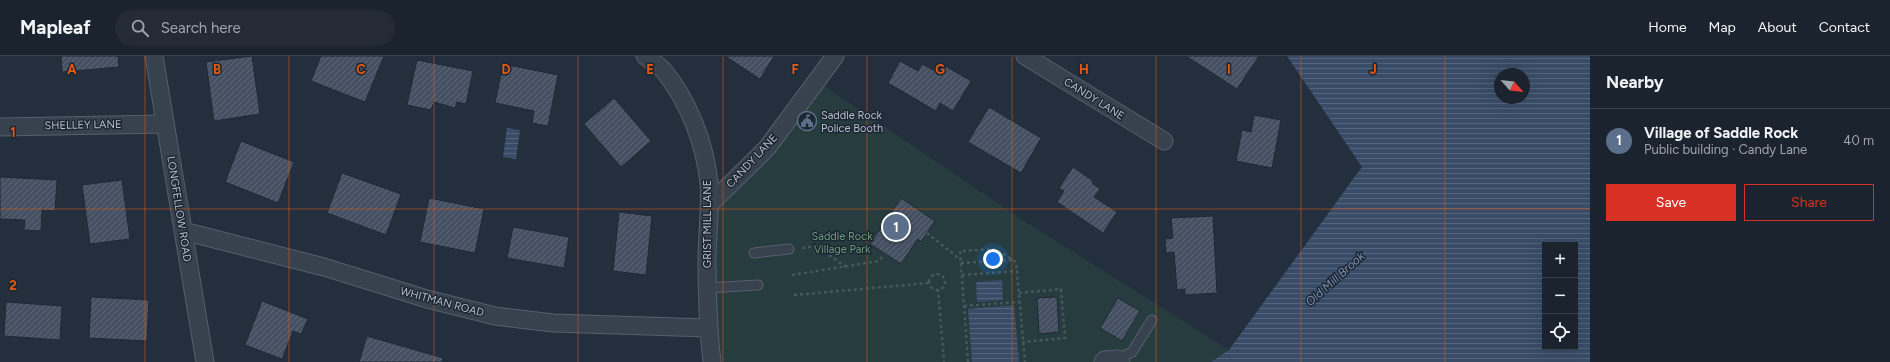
<!DOCTYPE html>
<html lang="en">
<head>
<meta charset="utf-8">
<style>
	:root { --surface:#1b232e; --page:#242b36; --text:#f1f3f6; --muted:#a0a4aa; --line:#39404a; --accent:#d93025 }
	body { margin:0; font-family:Figtree,sans-serif; background:var(--page); color:var(--text) }
	.controls { position:absolute; right:12px; bottom:12px; display:grid; overflow:hidden; border-radius:0px; box-shadow:0 4px 16px #0002 }
	.controls button { width:36px; height:36px; display:grid; place-items:center; padding:0; border:0; border-bottom:1px solid var(--line); background:var(--surface); color:var(--text); font:20px sans-serif }
	.compass { position:absolute; left:1494px; top:12px; width:36px; height:36px; border-radius:50%; background:var(--surface); box-shadow:0 4px 16px #0002; rotate:117deg }
	.you { position:absolute; left:993px; top:203px; width:14px; height:14px; margin:-10px; border:3px solid #fff; border-radius:50%; background:#1a73e8; box-shadow:0 0 0 6px #1a73e833 }
	.badge { display:grid; place-items:center; width:26px; height:26px; border-radius:50%; background:var(--accent); color:#fff; font-size:13px; font-weight:700 }
	.pin { position:absolute; translate:-50% -50%; border:2px solid #fff; box-shadow:0 1px 4px #0006 }
	.list { margin:0; padding:0; list-style:none }
	h2 { display:flex; justify-content:space-between; align-items:center; height:52px; margin:0; padding:0 16px; font-size:17px }
	h2 small { font-size:13px; font-weight:400; color:var(--muted) }
	.list li { display:grid; grid-template-columns:26px 1fr auto; gap:12px; align-items:center; box-sizing:border-box; height:64px; padding:0 16px; border-top:1px solid var(--line) }
	.list b { display:block; font-size:15px; white-space:nowrap }
	.list p { margin:0; font-size:13px; white-space:nowrap; color:var(--muted) }
	.list em { font-size:13px; font-style:normal; color:var(--muted) }
	.actions { display:flex; gap:8px; padding:12px 16px }
	.actions a { flex:1; padding:9px 0; border:1px solid var(--accent); border-radius:0px; text-align:center; font-size:14px; color:var(--accent) }
	.actions .main { background:var(--accent); color:#fff }
	.icon { flex:none; width:22px; height:22px; fill:none; stroke:currentColor; stroke-width:2; stroke-linecap:round; stroke-linejoin:round }
	.map { position:relative; flex:none; width:1590px; height:306px; overflow:hidden }
	header { display:flex; align-items:center; gap:24px; box-sizing:border-box; height:56px; padding:0 20px; background:var(--surface); border-bottom:1px solid var(--line) }
	header strong { font-size:19px }
	nav { display:flex; gap:22px; margin-inline-start:auto; font-size:14px }
	.search { width:280px; height:36px; background:var(--page); display:flex; align-items:center; gap:10px; box-sizing:border-box; padding:0 14px; border-radius:22px; color:var(--muted); font-size:15px }
	main { display:flex }
	aside { flex:1; background:var(--surface) }
	.map>svg:first-child { display:block }
	.green { fill:#263c3f }
	.water { fill:url(#water-rules); fill-rule:evenodd }
	.building { fill:url(#building-hatch); stroke:#1f2835 }
	.lines { fill:none; stroke-linecap:round; stroke-linejoin:round }
	.lane-casing { stroke:#565f6c; stroke-width:11 }
	.street-casing { stroke:#565f6c; stroke-width:19 }
	.path { stroke:#44595c; stroke-width:2.5; stroke-dasharray:3 3; stroke-linecap:butt }
	.lane { stroke:#38414e; stroke-width:9 }
	.street { stroke:#38414e; stroke-width:17 }
	.grid { fill:none; stroke:#e8590c; stroke-width:1; stroke-opacity:0.55 }
	.labels { text-anchor:middle; dominant-baseline:central; stroke-width:3; stroke-linejoin:round; paint-order:stroke }
	.street-label { font-size:11px; fill:#b4bcc9; stroke:#1d2633 }
	.poi-label { font-size:11px; fill:#b4bcc9; stroke:#1d2633; text-anchor:start }
	.park-label { font-size:11px; fill:#6b9a76; stroke:#1d2633 }
	.water-label { font-size:12px; font-style:italic; fill:#7c92b1; stroke:#1d2633 }
	.grid-label { font-size:13px; text-anchor:middle; font-weight:bold; fill:#e8590c; stroke:#1d2633; stroke-width:3; stroke-linejoin:round; paint-order:stroke }
</style>
</head>
<body>
<header>
<strong>Mapleaf</strong>
<div class="search"><svg class="icon" aria-label="search" viewBox="0 0 24 24"><circle cx="10" cy="10" r="6"/><path d="M15 15l6 6"/></svg>Search here</div>
<nav><a>Home</a><a>Map</a><a>About</a><a>Contact</a></nav>
</header>
<main>
<div class="map">
<svg width="1590" height="306" viewBox="0 0 1590 306">
	<defs>
		<pattern id="water-rules" width="6" height="5" patternUnits="userSpaceOnUse"><rect width="6" height="5" fill="#394c67"/><path d="M0 2.5h6" fill="none" stroke="#53647b"/></pattern>
		<pattern id="building-hatch" width="6" height="6" patternUnits="userSpaceOnUse"><rect width="6" height="6" fill="#455162"/><path d="M-1 1l2-2M0 6l6-6M5 7l2-2" fill="none" stroke="#5d6877"/></pattern>
	</defs>
	<rect width="100%" height="100%" fill="#242f3e"/>
	<path class="green" d="M817,25L1018,161L1229,294L1211,306H712L709,149Z"/>
	<path class="water" d="M1287,0H1590V306H1211L1229,294L1362,111ZM1500,18H1524V42H1500ZM1545,189H1575V291H1545Z
		M507,72L520,74L516,103L503,101Z
		M1002,224L1003,244L977,246L976,226Z
		M1014,249L1019,306H972L968,253Z"/>
	<path class="building" d="M61,0H118L119,11L62,16Z
		M252,0L260,58L214,65L206,6Z
		M321,0H384L365,46L311,25Z
		M725,0H774L760,23Z
		M1186,0H1259L1237,33Z
		M417,4L473,15L466,48L457,46L455,52L434,46L431,54L407,49Z
		M900,5L918,15L922,8L937,16L942,8L971,25L953,55L940,47L936,55L888,27Z
		M503,8L558,19L548,70L532,67L534,55L495,47Z
		M614,42L651,85L621,111L584,68Z
		M989,51L1041,82L1021,117L968,86Z
		M1254,59L1281,64L1272,112L1236,105L1242,74L1251,76Z
		M241,85L294,106L278,147L225,126Z
		M1073,111L1093,125L1092,127L1100,133L1094,141L1117,156L1103,177L1057,146L1064,135L1059,132Z
		M342,117L401,138L386,179L327,157Z
		M0,121L57,124L55,155L42,154L41,175L24,174L25,164L0,163Z
		M122,124L130,183L90,188L82,129Z
		M429,142L484,153L475,197L420,186Z
		M901,142L935,165L921,186L918,183L901,208L870,188Z
		M619,156L652,160L646,219L613,215Z
		M1213,160L1217,237L1185,239V233L1177,234L1174,196L1166,197L1165,183L1173,182L1171,162Z
		M513,171L569,181L564,212L507,202Z
		M91,241L149,244L147,285L89,282Z
		M1057,241L1059,276L1039,278L1037,242Z
		M1118,242L1140,255L1122,285L1100,272Z
		M262,245L308,263L301,278L293,275L282,303L245,289Z
		M6,246L62,250L60,284L4,280Z
		M367,280L443,302L442,306H359Z"/>
	<g class="lines">
		<defs>
			<path id="lane" d="M754,197L789,193
				M707,232L758,229
				M1118,303L1132,296L1152,264"/>
			<path id="street" d="M154,0L205,306
				M645,0C651,5 659,9 664,15C689,46 705,88 709,127C711,152 707,178 707,203C707,238 708,272 712,306
				M1025,0L1164,85
				M0,71L165,68
				M709,149L767,92L835,0
				M183,175L324,211L427,243L495,260L553,267L708,272
				M1103,306L1105,304L1118,303L1121,306"/>
		</defs>
		<use href="#lane" class="lane-casing"/>
		<use href="#street" class="street-casing"/>
		<path class="path" d="M927,177L961,204
			M802,192L816,190L846,211
			M961,207L1013,204
			M929 226a8 8 0 1 1 16 0a8 8 0 1 1-16 0Z
			M792,219L879,205L882,201
			M962,219L1017,215
			M938,233L944,306
			M1019,237L1061,233L1065,282L1023,286
			M794,239L929,227
			M964,250L1019,246
			M968,306L960,195L996,193L1016,206L1025,306"/>
		<use href="#lane" class="lane"/>
		<use href="#street" class="street"/>
	</g>
	<path class="grid" d="M145,0V306M289,0V306M434,0V306M578,0V306M723,0V306M867,0V306M1012,0V306M1156,0V306M1301,0V306M1445,0V306M0,153H1590"/>
	<defs>
		<symbol id="civic-ring" viewBox="-11 -11 22 22"><circle r="9.5" fill="#1d2633" stroke="#5c6f8a" stroke-width="1.5"/><path d="M-.6-6.5H3V-4.5H.6V-3L4-1V1h2V6H-6V1h2V-1L-.6-3ZM-1.2 2.5V6h2.4V2.5Z" fill="#5c6f8a"/></symbol>
	</defs>
	<g fill-rule="evenodd">
		<use href="#civic-ring" x="796" y="54" width="22" height="22"/>
	</g>
	<g class="labels">
		<g class="street-label">
			<text transform="translate(1094 43) rotate(32)">CANDY LANE</text>
			<text transform="translate(83 69) rotate(-1)">SHELLEY LANE</text>
			<text transform="translate(752 105) rotate(-47)">CANDY LANE</text>
			<text transform="translate(179 153) rotate(81)">LONGFELLOW ROAD</text>
			<text transform="translate(707 168) rotate(-90)">GRIST MILL LANE</text>
			<text transform="translate(442 246) rotate(15)">WHITMAN ROAD</text>
		</g>
		<g class="poi-label">
			<text x="821" y="59">Saddle Rock<tspan x="821" dy="13">Police Booth</tspan></text>
		</g>
		<g class="park-label">
			<text x="842" y="180">Saddle Rock<tspan x="842" dy="13">Village Park</tspan></text>
		</g>
		<g class="water-label">
			<text transform="translate(1335 223) rotate(-42)">Old Mill Brook</text>
		</g>
	</g>
	<g class="grid-label">
		<text x="72" y="18">A</text>
		<text x="217" y="18">B</text>
		<text x="361" y="18">C</text>
		<text x="506" y="18">D</text>
		<text x="650" y="18">E</text>
		<text x="795" y="18">F</text>
		<text x="940" y="18">G</text>
		<text x="1084" y="18">H</text>
		<text x="1229" y="18">I</text>
		<text x="1373" y="18">J</text>
		<text x="13" y="81">1</text>
		<text x="13" y="234">2</text>
	</g>
</svg>
<div class="controls">
<button>+</button>
<button>−</button>
<button><svg class="icon" aria-label="locate" viewBox="0 0 24 24"><circle cx="12" cy="12" r="6"/><path d="M12 2v4M12 18v4M2 12h4M18 12h4"/></svg></button>
</div>
<svg class="compass" viewBox="-18 -18 36 36"><path d="M0-13l5 13h-10z" fill="#e53935"/><path d="M0 13l5-13h-10z" fill="#a0a4aa"/></svg>
<div class="you"></div>
<div class="pin badge" style="left:896px;top:171px;background:#5c6f8a">1</div>
</div>
<aside>
<h2>Nearby<small></small></h2>
<ul class="list">
<li><span class="badge" style="background:#5c6f8a">1</span><div><b>Village of Saddle Rock</b><p>Public building · Candy Lane</p></div><em>40 m</em></li>
</ul>
<div class="actions"><a class="main">Save</a><a>Share</a></div>
</aside>
</main>
</body>
</html>
